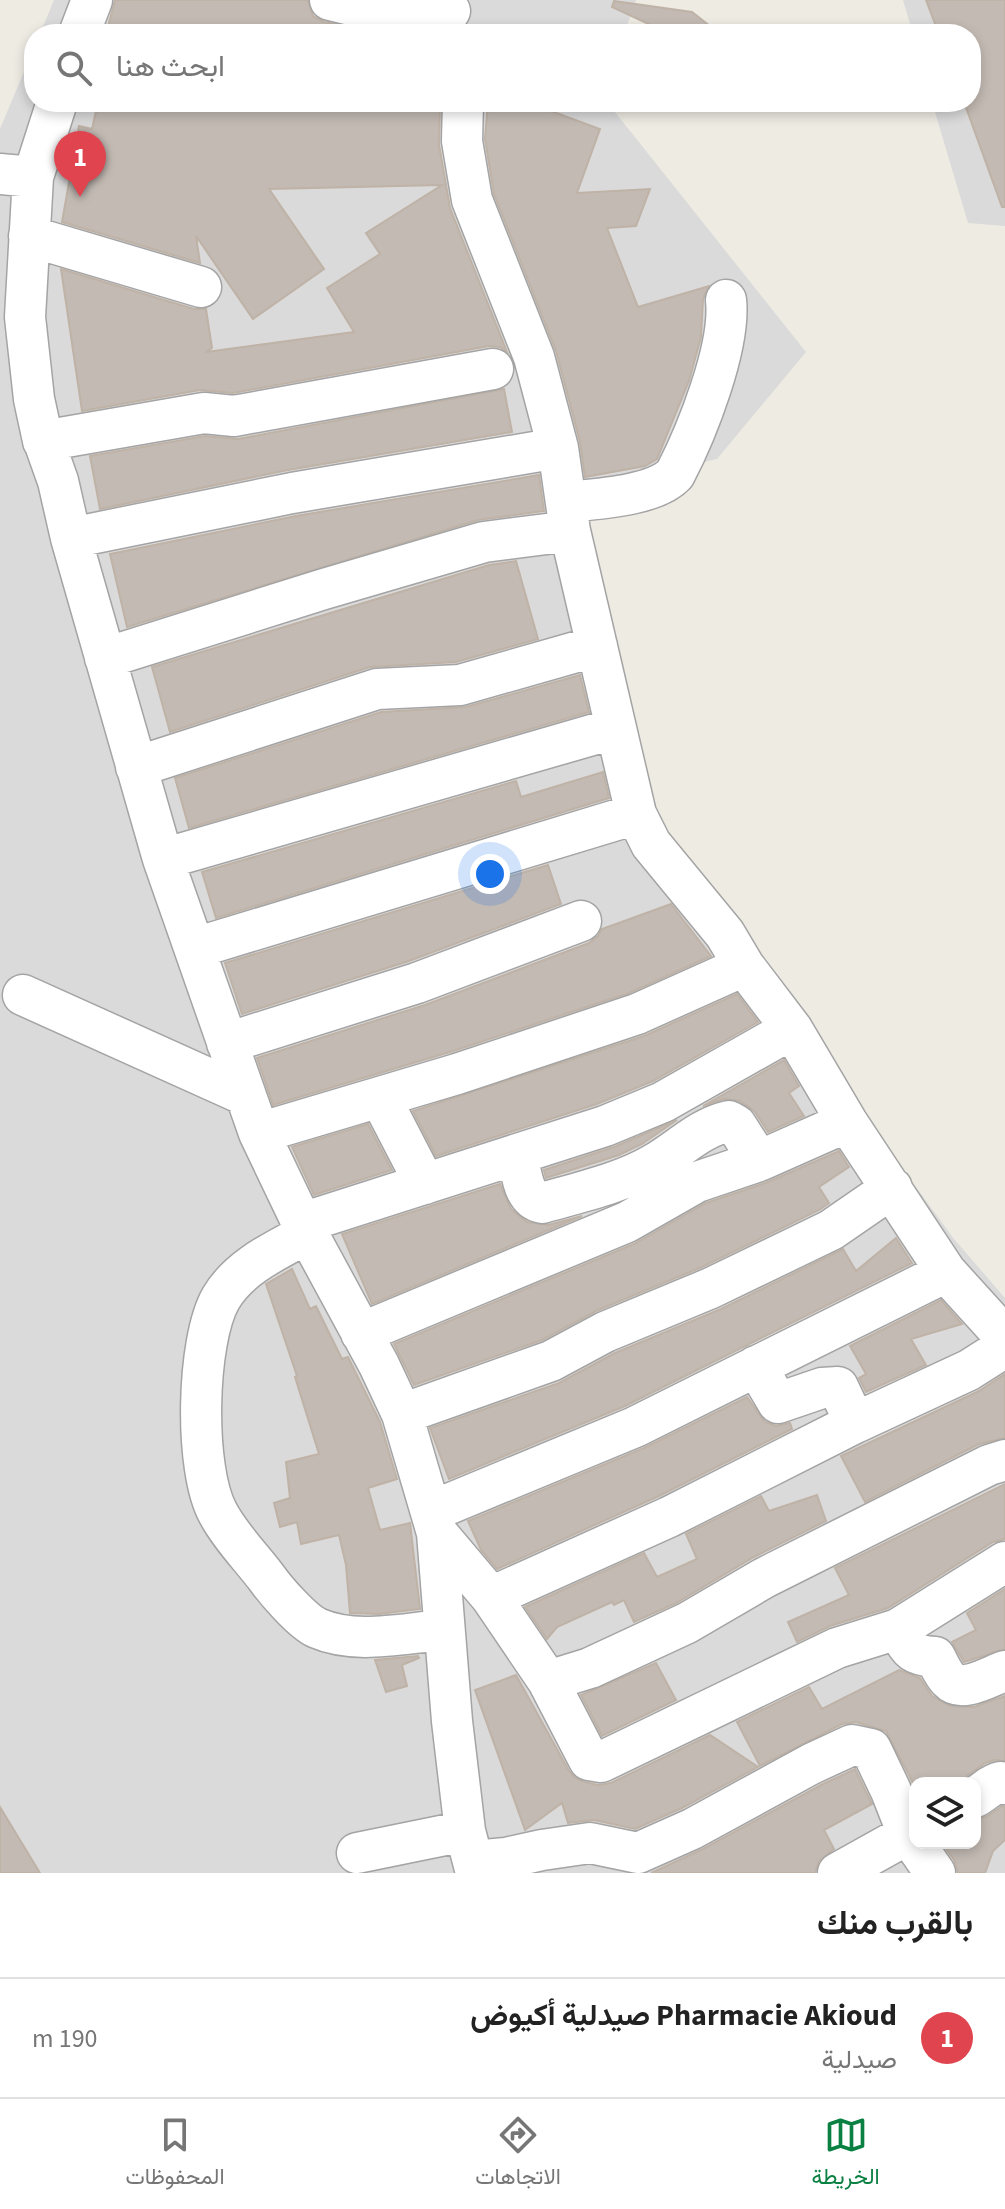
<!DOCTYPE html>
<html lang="ar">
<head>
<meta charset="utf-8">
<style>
	:root { --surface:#fff; --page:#f2f2f2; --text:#222; --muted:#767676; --line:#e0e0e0; --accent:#0b8043 }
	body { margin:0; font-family:"Source Sans 3",Vazirmatn,sans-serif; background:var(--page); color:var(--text); direction:rtl }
	.controls { position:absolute; right:24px; bottom:24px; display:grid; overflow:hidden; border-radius:16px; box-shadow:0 4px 12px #0003 }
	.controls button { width:72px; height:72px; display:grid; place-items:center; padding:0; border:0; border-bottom:2px solid var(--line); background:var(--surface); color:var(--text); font:40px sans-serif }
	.you { position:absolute; left:490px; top:874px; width:28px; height:28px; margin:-20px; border:6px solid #fff; border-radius:50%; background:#1a73e8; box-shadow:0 0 0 12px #1a73e833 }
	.badge { display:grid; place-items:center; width:52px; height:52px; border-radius:50%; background:var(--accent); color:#fff; font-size:26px; font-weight:700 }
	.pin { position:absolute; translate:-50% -66px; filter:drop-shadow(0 2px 4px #0008) }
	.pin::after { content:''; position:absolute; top:42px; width:28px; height:24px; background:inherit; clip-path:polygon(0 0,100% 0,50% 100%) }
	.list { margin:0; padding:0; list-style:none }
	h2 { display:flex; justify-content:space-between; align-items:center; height:104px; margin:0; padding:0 32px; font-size:34px }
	h2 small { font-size:26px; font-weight:400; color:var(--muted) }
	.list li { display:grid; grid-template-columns:52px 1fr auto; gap:24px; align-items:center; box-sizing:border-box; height:120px; padding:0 32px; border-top:2px solid var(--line) }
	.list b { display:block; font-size:30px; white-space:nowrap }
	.list p { margin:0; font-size:26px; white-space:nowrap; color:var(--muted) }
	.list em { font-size:26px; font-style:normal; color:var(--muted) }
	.icon { flex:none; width:44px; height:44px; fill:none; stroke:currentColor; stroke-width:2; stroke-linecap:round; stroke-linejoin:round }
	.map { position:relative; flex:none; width:1005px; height:1873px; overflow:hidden; direction:ltr }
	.search { position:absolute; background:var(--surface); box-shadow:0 4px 12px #0003; left:24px; right:24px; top:24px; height:88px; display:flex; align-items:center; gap:20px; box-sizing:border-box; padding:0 28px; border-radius:32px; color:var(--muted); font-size:30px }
	.sheet { height:224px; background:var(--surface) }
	nav { display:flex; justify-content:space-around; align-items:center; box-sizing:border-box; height:112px; border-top:2px solid var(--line); background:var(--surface); font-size:22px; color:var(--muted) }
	nav a { display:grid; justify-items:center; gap:4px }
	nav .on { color:var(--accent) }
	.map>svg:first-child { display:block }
	.residential { fill:#dbdada; fill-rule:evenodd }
	.building { fill:#c3bab3; stroke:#bfb2a6; stroke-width:2 }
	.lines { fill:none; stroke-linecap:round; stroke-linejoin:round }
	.minor-casing { stroke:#a4a4a4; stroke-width:43 }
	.minor { stroke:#fff; stroke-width:40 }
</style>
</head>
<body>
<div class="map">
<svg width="1005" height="1873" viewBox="0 0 1005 1873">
	<rect width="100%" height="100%" fill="#eeebe3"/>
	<path class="residential" d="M54,0H636L624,34H40Z
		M903,0H1005V226L968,223L932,102H971V34H913Z
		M34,48V102H607L806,352L717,459L570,493L646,818L954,1239L1005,1298V1873H0V129ZM915,1783H975V1843H915Z"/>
	<path class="building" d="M115,0H308L313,16L324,22L387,34H138L108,27Z
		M926,0H1005V207H1002L964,102H971V34H939Z
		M614,1L692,12L720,34H670L612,7Z
		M98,102H282L280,111L440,108L439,145L450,208L507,352L500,347L489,346L233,393L200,390L82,411L61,269L194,309H206L212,348L206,352L354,332L327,288L380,254L366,233L442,185L269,189L324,269L253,319L196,236L200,263L62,222L79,126L92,129Z
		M488,102H527L600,129L577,193L650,189L636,226L607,228L638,307L709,286L703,299L701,337L689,381L657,459L645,466L585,477L580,442L556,351L494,194L485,139Z
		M504,389L512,432L288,470L100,509L90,456L205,436L238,439Z
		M539,475L544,511L478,520L127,627L110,554L296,516Z
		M516,561L538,639L456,662L370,667L170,732L152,667L489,565Z
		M580,675L589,712L189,828L175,778L381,712L466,707Z
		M603,772L609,798L216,918L202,872L516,781L521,797Z
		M548,865L561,904L409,961L242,1014L225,963Z
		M671,904L711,956L629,993L450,1052L273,1105L257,1058L425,1005L589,943L598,936L602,929Z
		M737,994L758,1022L653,1081L597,1104L436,1156L413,1111L644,1036Z
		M784,1060L799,1086L789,1093L804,1116L768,1132L755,1112L740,1101L723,1099L703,1106Z
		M677,1120L642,1144L619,1155L546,1178L544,1170L614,1147Z
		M368,1124L392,1170L314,1195L292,1147Z
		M839,1151L849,1167L819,1187L829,1203L819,1210L702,1267L596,1311L542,1340L414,1385L394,1344L636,1243L706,1203L768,1182Z
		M500,1184L511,1209L527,1222L548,1225L582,1216L372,1304L342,1234Z
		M896,1238L912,1263L625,1406L449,1479L430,1428L559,1383L615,1353L721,1309L843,1249L856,1271Z
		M292,1269L310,1309L316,1306L342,1359L348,1357L380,1422L397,1479L368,1488L380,1530L410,1523L420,1609L379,1614L350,1613L346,1565L339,1535L301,1544L297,1522L280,1527L274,1503L290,1498L286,1462L319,1454L295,1377L297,1376L266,1284Z
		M941,1300L962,1324L911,1339L926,1365L866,1392L859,1378L866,1374L850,1346Z
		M1005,1374V1438L979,1444L865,1502L841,1456L979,1391Z
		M747,1397L765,1422L776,1426L790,1423L792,1429L659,1496L497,1569L481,1550L468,1521L644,1448Z
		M1005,1484V1539L993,1542L888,1608L830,1626L797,1642L788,1622L849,1595L835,1568Z
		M817,1495L826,1521L754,1557L676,1603L634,1622L624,1600L614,1605L612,1602L557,1627L547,1639L525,1607L644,1553L657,1577L697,1559L686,1534L761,1496L769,1511Z
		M1005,1589V1649L964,1662L952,1642L976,1630L967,1613Z
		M418,1656L419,1658L402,1665L407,1686L386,1692L375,1660Z
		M656,1663L676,1700L602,1736L581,1695Z
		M899,1670L920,1678L932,1696L950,1706L974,1707L1005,1696V1761L995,1760L985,1763L957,1783H913L886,1731L856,1722L842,1724L760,1766L737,1722L809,1687L822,1709Z
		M516,1675L569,1771L575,1778L585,1782L598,1785L611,1783L710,1735L758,1767L682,1808L635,1829L594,1820L568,1823L562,1803L525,1830L475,1690Z
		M855,1769L872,1804L824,1830L834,1849L819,1861L815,1873H651L703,1849L821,1785Z
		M1002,1806L1005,1807V1840L993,1851L985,1873H958L954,1860L942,1843H975V1820L986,1817Z
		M0,1807L40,1873H0Z"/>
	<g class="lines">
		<defs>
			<path id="minor" d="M330,0C370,11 409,15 450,11
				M79,34L92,0
				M57,102L33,177L25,317L34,399L42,436L58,481L71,538L163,859L259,1133L302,1223L379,1365L402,1414L437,1533L452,1721L465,1831L476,1873
				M463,102L462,141L472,200L534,357L558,448L570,531L636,814L651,844L725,934L744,966L792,1029L847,1122L946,1272L1005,1337
				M0,174L33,177
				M29,236L201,287
				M43,441L204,413L234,416L493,369
				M566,502C596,499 655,496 675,474C697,432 731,346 726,300
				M71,538L292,493L558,448
				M105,658L324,589L484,542L570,531
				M136,767L377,689L460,685L597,646
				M163,859L616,728
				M195,948L636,814
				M23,995L245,1095
				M227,1043L417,983L581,921
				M380,1097L425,1184
				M259,1133L457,1074L637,1014L744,966
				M517,1155C522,1172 522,1199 542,1203C577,1193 622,1183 654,1164C680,1149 699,1128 729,1121L736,1125L759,1161
				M302,1223L605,1126L663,1102L792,1029
				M308,1233C277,1250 240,1266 221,1298C196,1341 194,1470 218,1513C230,1536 250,1556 266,1577C276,1591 302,1621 317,1628C356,1645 403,1633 444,1630
				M361,1333L627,1222L697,1182L759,1161L847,1122
				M756,1366L778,1403L822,1388L838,1387L855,1423
				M402,1414L551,1361L605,1332L711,1288L831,1230L892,1188
				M432,1511L635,1427L946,1272
				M437,1533L491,1597L548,1681L589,1760L601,1762L837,1648L898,1629L1005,1562
				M491,1597L669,1517L855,1423L969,1370L1005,1347
				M898,1629C910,1650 910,1655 935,1657C939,1664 943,1674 949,1680C962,1694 990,1676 1005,1671
				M548,1681L590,1668L687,1623L764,1578L989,1465L1005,1460
				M975,1797C985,1792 990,1784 1001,1782L1005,1784
				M915,1830L908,1834L935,1873
				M357,1853L465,1831
				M473,1861L506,1858L542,1850L590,1843L638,1853L692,1829L811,1764L852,1745L871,1749L891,1791L908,1834L838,1873"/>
		</defs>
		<use href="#minor" class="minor-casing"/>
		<use href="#minor" class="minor"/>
	</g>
</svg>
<div class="controls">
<button><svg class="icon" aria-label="layers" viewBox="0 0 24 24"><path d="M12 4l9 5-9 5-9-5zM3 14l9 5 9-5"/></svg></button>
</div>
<div class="you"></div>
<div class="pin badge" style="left:80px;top:197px;background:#e0444e">1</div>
<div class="search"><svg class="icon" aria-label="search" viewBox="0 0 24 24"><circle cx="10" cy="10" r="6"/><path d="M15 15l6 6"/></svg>ابحث هنا</div>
</div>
<section class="sheet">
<h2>بالقرب منك<small></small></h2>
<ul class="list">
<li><span class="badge" style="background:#e0444e">1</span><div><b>Pharmacie Akioud صيدلية أكيوض</b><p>صيدلية</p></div><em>190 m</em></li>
</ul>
</section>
<nav>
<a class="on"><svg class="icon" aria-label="map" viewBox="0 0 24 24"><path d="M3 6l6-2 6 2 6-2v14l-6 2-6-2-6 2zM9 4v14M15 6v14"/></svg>الخريطة</a>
<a><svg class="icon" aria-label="directions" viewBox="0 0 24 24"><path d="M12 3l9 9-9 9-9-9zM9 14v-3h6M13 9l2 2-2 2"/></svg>الاتجاهات</a>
<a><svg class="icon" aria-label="saved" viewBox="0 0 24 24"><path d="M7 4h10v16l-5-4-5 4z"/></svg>المحفوظات</a>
</nav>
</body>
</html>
